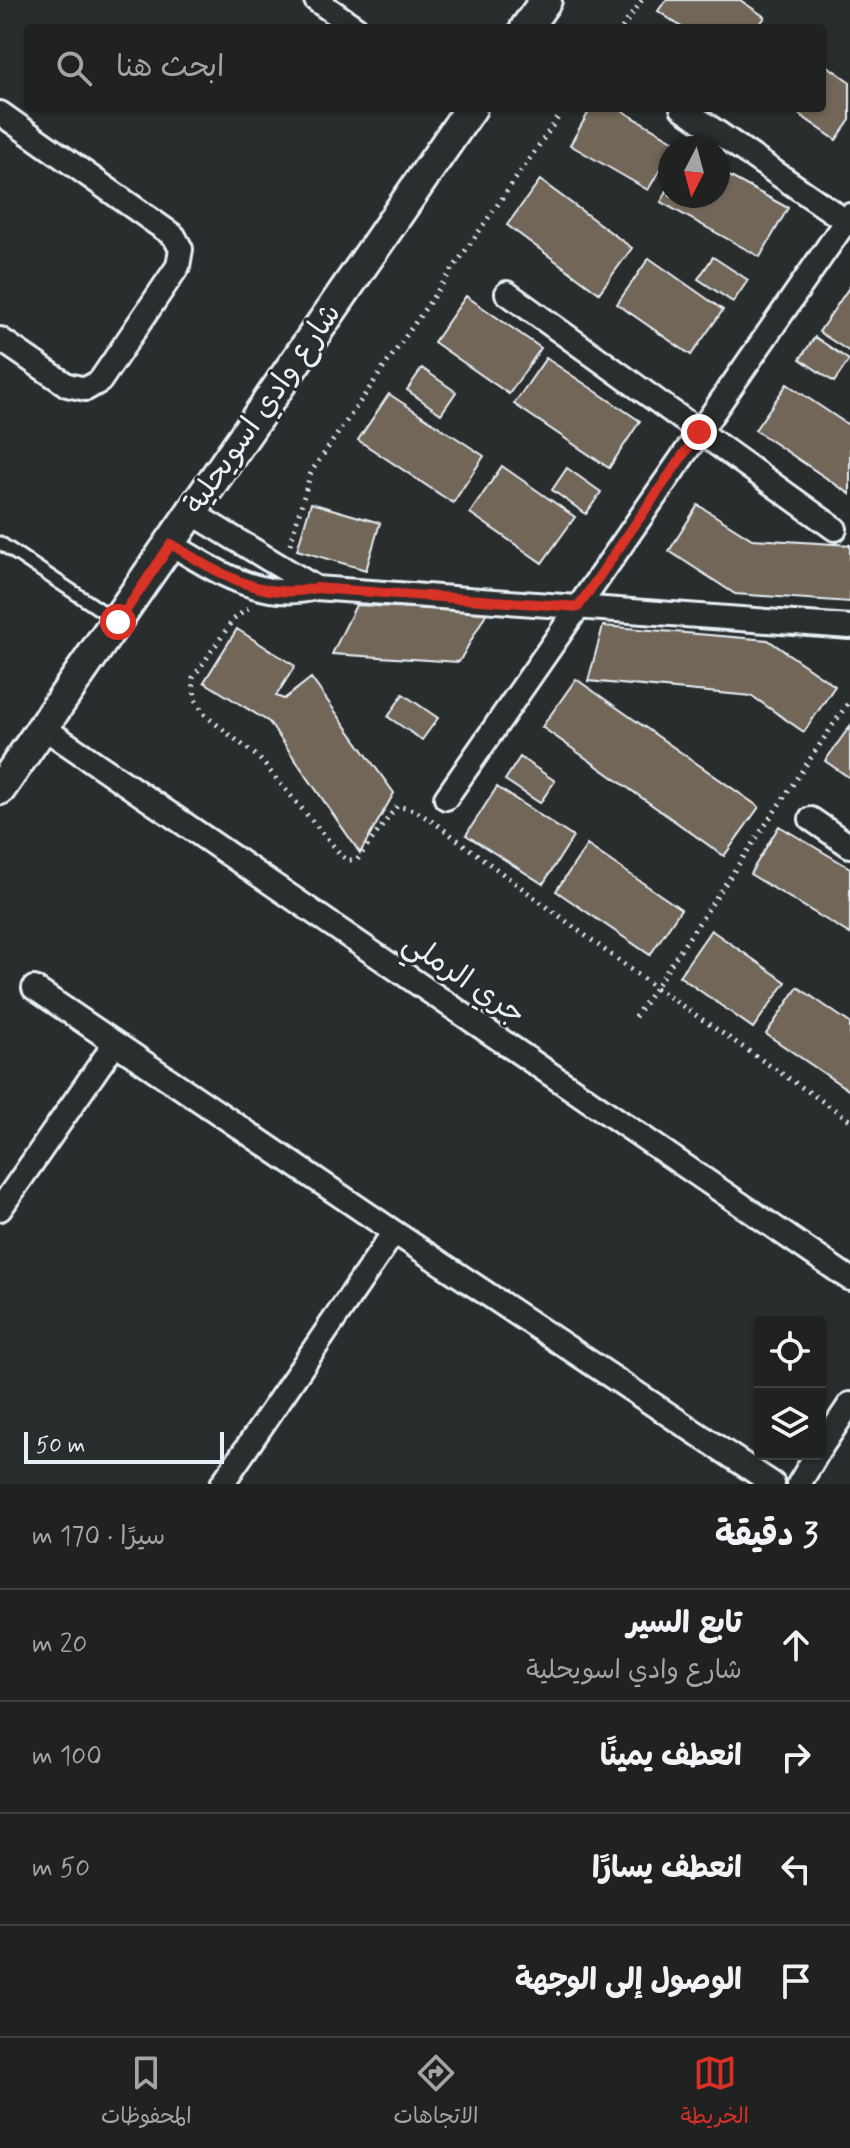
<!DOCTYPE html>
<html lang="ar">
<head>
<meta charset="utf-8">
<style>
	:root { --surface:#202222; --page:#2d2f2f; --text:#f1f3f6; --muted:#a2a4a5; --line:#3d3f40; --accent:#d93025 }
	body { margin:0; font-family:Mynerve,"Playpen Sans Arabic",sans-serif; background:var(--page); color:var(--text); direction:rtl }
	.controls { position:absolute; right:24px; bottom:24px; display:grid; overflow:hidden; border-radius:8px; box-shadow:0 2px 6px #0004 }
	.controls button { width:72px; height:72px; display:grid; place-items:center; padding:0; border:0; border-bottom:2px solid var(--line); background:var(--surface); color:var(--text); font:40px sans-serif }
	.compass { position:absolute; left:658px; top:136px; width:72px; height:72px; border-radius:50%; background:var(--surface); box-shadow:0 2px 6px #0004; rotate:186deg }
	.scale { position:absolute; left:24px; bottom:20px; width:200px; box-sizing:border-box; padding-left:8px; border:4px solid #e8f1f8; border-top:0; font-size:22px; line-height:28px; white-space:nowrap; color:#e8f1f8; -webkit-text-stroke:6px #2a2d2e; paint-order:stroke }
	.stop { position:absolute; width:24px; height:24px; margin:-18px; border:6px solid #d93025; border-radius:50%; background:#fff }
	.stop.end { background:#d93025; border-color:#fff; box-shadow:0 2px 8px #0008 }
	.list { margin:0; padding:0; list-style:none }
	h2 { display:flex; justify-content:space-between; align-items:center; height:104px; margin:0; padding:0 32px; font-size:34px }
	h2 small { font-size:26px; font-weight:400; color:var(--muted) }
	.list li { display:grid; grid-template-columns:52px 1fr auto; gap:24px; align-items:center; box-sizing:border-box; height:112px; padding:0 32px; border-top:2px solid var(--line) }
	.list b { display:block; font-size:30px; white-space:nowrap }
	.list p { margin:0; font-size:26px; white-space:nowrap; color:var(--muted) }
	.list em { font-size:26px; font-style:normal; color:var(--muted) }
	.icon { flex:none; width:44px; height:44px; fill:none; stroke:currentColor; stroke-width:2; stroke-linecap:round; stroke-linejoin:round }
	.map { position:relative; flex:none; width:850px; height:1484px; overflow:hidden; direction:ltr }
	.search { position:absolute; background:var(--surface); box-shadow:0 2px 6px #0004; left:24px; right:24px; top:24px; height:88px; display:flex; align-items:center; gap:20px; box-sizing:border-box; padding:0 28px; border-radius:8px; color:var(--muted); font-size:30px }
	.sheet { height:552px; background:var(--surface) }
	nav { display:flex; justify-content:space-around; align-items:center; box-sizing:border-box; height:112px; border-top:2px solid var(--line); background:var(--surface); font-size:22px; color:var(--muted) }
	nav a { display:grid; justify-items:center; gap:4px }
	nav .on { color:var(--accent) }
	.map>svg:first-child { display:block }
	.building { fill:#716658; stroke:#e8f1f8; stroke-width:2 }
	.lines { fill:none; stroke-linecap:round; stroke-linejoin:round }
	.lane-casing { stroke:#e8f1f8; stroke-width:17 }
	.street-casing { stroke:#e8f1f8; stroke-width:28 }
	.secondary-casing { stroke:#e8f1f8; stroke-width:36 }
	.path { stroke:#e8f1f8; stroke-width:5; stroke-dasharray:2 6; stroke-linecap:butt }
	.lane { stroke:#2a2d2e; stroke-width:11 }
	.street { stroke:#2a2d2e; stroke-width:22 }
	.secondary { stroke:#2a2d2e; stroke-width:30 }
	.route { stroke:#d93025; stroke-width:10 }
	.labels { text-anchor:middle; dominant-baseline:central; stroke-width:6; stroke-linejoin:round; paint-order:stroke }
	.street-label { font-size:30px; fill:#e8f1f8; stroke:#2a2d2e }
</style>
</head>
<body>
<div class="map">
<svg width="850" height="1484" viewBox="0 0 850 1484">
	<rect width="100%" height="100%" fill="#2a2d2e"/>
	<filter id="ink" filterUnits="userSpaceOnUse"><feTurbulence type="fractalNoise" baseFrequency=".0125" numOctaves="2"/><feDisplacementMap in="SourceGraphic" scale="16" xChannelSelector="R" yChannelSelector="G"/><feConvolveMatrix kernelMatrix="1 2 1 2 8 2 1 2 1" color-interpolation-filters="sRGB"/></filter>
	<g filter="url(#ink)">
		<path class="building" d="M666,0H740L765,17L757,28H683L658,11Z
			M822,62L850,82V120L836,140L790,108H822Z
			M591,108H617L676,142L670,148V153L648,190L570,145Z
			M718,170L788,208L760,257L661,202L670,185V196H718Z
			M540,180L632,248L599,293L507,225Z
			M713,257L748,280L733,302L698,279Z
			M649,258L723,310L691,355L617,304Z
			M850,286V352L819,332Z
			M466,296L541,348L509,394L434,342Z
			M815,337L849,360L834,382L800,359Z
			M546,358L640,421L609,468L514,404Z
			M422,368L456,392L441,414L407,390Z
			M787,384L850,426V494L755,430Z
			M389,394L484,456L453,503L358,440Z
			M502,466L575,517L542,563L470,513Z
			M567,468L601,492L586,514L552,490Z
			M311,503L380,523L366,570L297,550Z
			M698,505L752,539L850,545V602L735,594L669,551Z
			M356,605L487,612L459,662L332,654Z
			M603,626L768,640L835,686L804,732L752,696L588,681Z
			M237,629L295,666L276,696L284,699L311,678L394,793L360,853L269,722L204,682Z
			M576,679L759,807L724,856L542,727Z
			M403,694L438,718L422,740L388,717Z
			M850,726V778L825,761Z
			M520,757L555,781L540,803L505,780Z
			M497,787L573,837L543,884L466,835Z
			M779,826L850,868V934L750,874Z
			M587,845L681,909L650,955L556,891Z
			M711,930L786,982L753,1028L679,976Z
			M798,987L850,1023V1091L766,1034Z"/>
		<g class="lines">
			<defs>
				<path id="lane" d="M0,543L114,619"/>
				<path id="street" d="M316,0L356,28
					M682,108L850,224
					M0,113L174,236L181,249L178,266L100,381L86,389L67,385L0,339
					M507,293L835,529
					M192,513L316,588
					M171,544C216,571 261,602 316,588L850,627
					M44,728L850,1279
					M446,798L850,215
					M811,819L850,846
					M34,988L394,1232L773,1484
					M0,1209L115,1043
					M820,1449L850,1404
					M222,1484L394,1232
					M799,1484L817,1454"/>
				<path id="secondary" d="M526,28L546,0
					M0,789L471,108"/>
			</defs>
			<use href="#lane" class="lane-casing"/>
			<use href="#street" class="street-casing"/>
			<use href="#secondary" class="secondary-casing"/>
			<path class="path" d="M622,28L642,0
				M290,544L311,472L565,108
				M248,608L233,620L193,678L195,699L206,716L258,757L342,856L348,860H357L397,806L414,810L435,823L650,984L850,1120
				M635,1017L850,700"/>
			<use href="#lane" class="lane"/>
			<use href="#street" class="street"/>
			<use href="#secondary" class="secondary"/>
		</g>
	</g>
	<g class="lines" filter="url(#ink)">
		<path class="route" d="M118,622L171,544C216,571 261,602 316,588L578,607L699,432"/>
	</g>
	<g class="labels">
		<g class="street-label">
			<text transform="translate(263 409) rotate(-55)">شارع وادي اسويحلية</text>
			<text transform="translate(464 979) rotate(34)">جري الرملي</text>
		</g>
	</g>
</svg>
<div class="controls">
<button><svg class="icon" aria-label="locate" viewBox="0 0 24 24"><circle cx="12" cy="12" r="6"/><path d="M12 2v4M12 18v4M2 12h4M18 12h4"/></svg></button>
<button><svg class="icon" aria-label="layers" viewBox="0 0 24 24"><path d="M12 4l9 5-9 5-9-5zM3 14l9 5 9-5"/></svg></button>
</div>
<svg class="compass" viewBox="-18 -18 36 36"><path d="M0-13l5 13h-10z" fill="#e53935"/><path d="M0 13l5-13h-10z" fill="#a2a4a5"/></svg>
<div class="scale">50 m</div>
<div class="stop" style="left:118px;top:622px"></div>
<div class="stop end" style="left:699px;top:432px"></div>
<div class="search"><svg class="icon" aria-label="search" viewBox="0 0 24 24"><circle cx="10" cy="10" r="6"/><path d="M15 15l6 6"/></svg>ابحث هنا</div>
</div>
<section class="sheet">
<h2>3 دقيقة<small>سيرًا · 170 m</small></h2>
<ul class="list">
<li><svg class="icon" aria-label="ahead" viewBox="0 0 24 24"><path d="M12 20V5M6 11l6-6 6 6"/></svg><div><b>تابع السير</b><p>شارع وادي اسويحلية</p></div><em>20 m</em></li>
<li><svg class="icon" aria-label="right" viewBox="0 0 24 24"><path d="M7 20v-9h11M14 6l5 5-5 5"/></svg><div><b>انعطف يمينًا</b></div><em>100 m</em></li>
<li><svg class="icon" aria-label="left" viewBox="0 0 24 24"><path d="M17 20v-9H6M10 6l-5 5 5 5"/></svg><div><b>انعطف يسارًا</b></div><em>50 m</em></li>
<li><svg class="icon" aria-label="arrive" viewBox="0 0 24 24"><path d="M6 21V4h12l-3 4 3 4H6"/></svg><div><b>الوصول إلى الوجهة</b></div></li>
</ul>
</section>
<nav>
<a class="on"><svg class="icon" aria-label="map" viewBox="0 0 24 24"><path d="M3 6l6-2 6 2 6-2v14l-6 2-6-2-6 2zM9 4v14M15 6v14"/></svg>الخريطة</a>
<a><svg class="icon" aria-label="directions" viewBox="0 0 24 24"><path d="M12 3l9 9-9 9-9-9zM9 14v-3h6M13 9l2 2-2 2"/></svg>الاتجاهات</a>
<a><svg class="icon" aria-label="saved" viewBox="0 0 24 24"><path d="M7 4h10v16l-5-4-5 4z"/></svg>المحفوظات</a>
</nav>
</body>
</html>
